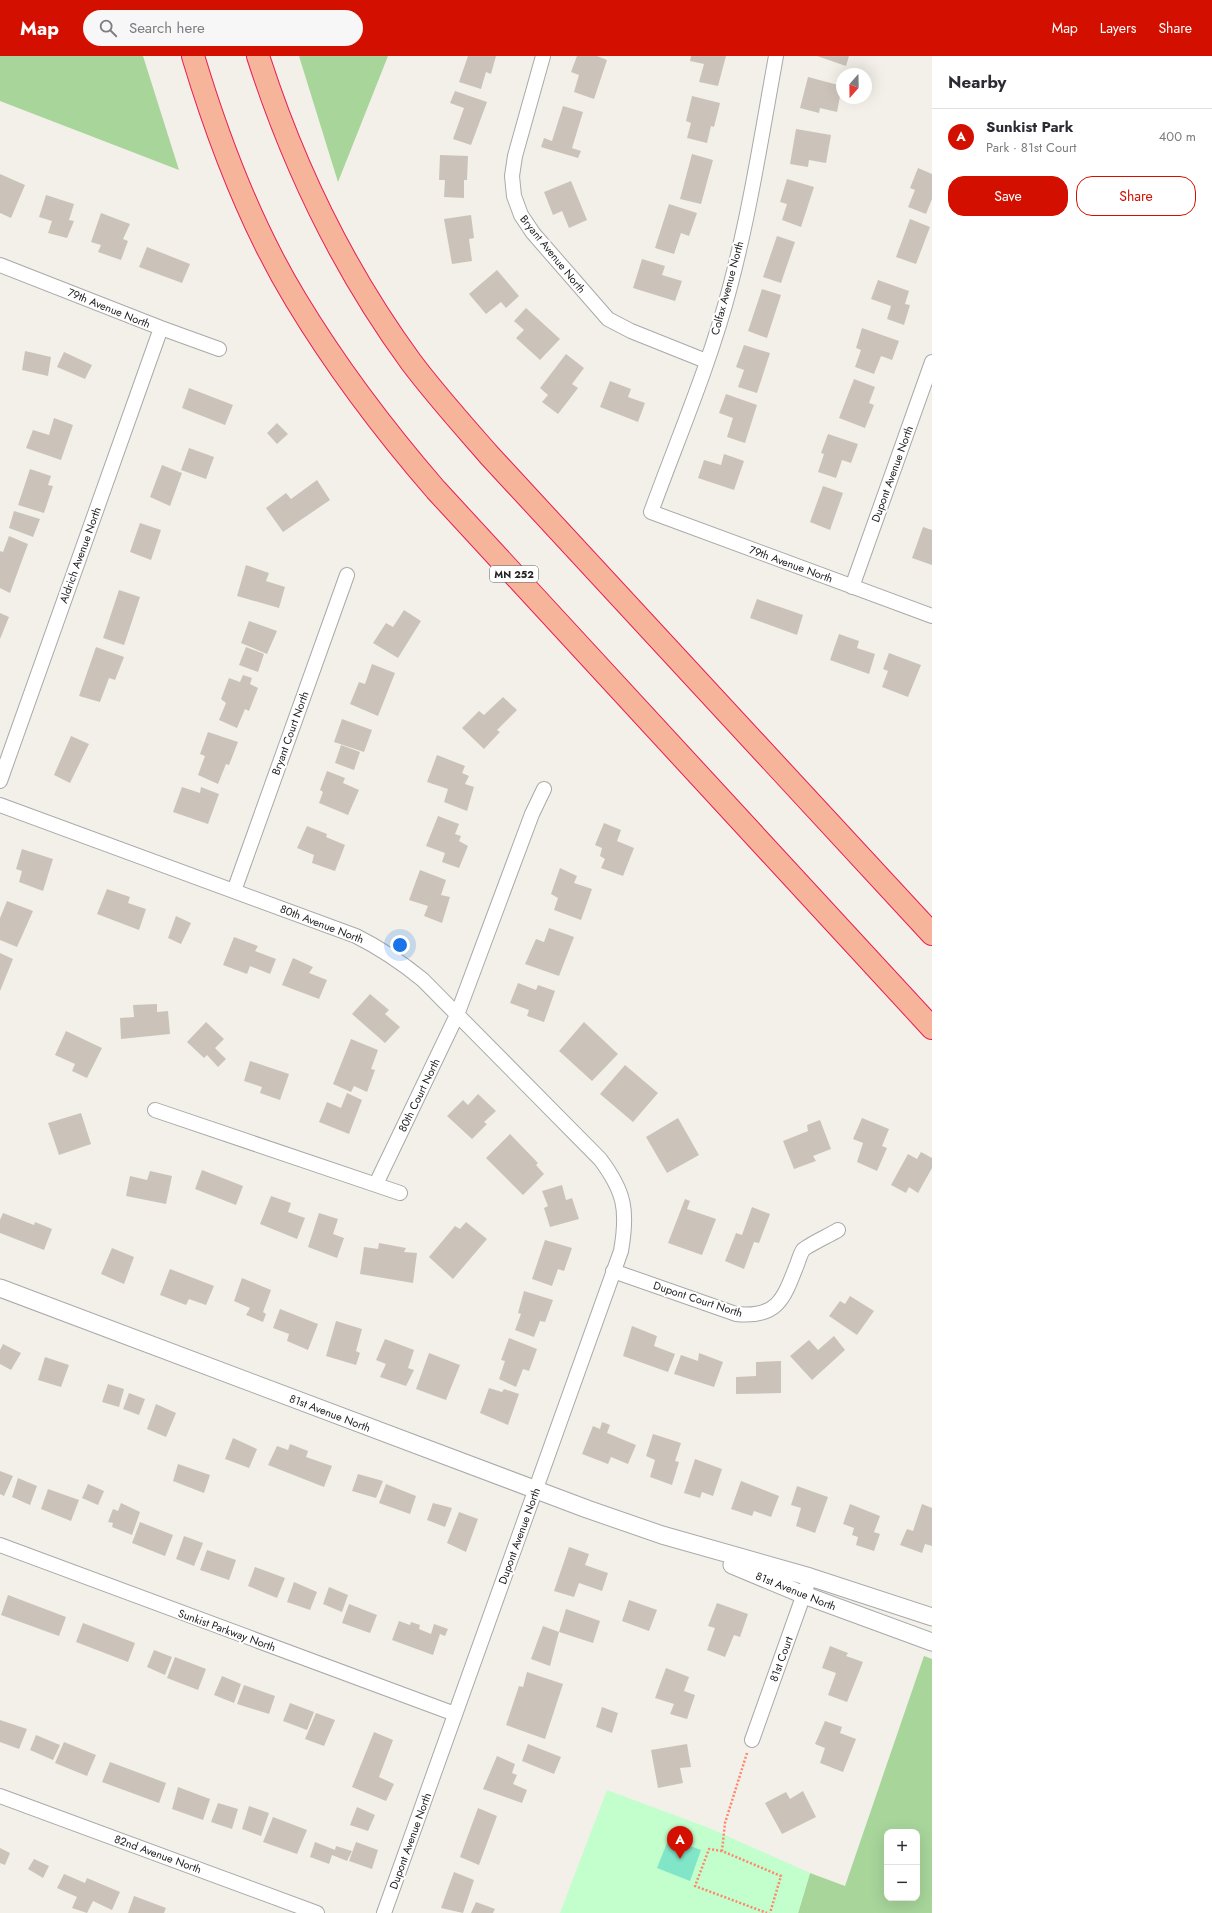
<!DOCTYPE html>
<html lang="en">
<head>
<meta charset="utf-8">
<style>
	:root { --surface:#fff; --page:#f7f7f7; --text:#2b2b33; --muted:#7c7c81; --line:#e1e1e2; --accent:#d31000 }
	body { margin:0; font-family:Jost,sans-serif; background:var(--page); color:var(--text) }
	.controls { position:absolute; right:12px; bottom:12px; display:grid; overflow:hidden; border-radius:8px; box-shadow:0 4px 16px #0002 }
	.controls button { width:36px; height:36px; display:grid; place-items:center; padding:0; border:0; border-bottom:1px solid var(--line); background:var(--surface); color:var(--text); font:20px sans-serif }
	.compass { position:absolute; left:836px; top:12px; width:36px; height:36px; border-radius:50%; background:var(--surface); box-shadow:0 4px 16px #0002; rotate:200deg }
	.you { position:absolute; left:400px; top:889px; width:14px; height:14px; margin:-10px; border:3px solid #fff; border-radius:50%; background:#1a73e8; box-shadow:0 0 0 6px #1a73e833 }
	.badge { display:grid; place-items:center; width:26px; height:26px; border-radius:50%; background:var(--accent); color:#fff; font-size:13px; font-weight:700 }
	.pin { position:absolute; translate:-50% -33px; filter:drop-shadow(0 1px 2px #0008) }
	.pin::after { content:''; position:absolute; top:21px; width:14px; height:12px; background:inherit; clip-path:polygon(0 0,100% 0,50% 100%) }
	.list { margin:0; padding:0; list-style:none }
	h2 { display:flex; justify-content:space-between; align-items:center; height:52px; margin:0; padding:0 16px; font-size:17px }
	h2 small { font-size:13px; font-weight:400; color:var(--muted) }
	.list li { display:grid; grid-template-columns:26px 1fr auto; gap:12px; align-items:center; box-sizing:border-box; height:56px; padding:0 16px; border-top:1px solid var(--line) }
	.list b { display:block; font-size:15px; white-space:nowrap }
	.list p { margin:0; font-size:13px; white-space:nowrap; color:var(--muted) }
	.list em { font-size:13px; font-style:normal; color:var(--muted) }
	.actions { display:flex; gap:8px; padding:12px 16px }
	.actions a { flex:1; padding:9px 0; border:1px solid var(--accent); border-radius:16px; text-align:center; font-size:14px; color:var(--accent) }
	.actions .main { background:var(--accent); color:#fff }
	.icon { flex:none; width:22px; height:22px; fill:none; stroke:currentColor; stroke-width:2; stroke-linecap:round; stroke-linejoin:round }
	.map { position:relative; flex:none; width:932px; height:1857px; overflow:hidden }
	header { display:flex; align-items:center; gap:24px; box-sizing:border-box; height:56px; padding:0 20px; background:var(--accent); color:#fff }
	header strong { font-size:19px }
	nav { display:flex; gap:22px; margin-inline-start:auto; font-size:14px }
	.search { width:280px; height:36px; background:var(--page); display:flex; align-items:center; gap:10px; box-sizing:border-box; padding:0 14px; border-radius:22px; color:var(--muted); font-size:15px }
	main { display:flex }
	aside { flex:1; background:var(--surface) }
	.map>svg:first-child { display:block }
	.forest { fill:#a7d59a; fill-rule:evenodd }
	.park { fill:#c3fecd }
	.pitch { fill:#81e6c7 }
	.building { fill:#cbc3ba }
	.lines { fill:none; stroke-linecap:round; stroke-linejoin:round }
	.minor-casing { stroke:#a9a9a9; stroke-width:16 }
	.tertiary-casing { stroke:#a9a9a9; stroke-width:19 }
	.trunk-casing { stroke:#e91c53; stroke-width:24 }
	.path { stroke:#ff866c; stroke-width:2.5; stroke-dasharray:2 2; stroke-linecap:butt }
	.minor { stroke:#fff; stroke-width:14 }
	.tertiary { stroke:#fff; stroke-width:17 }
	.trunk { stroke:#f6b49b; stroke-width:22 }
	.labels { text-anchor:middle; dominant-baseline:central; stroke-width:4; stroke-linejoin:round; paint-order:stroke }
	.shield { fill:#fff; stroke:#646464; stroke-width:1 }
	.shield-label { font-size:10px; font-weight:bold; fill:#222 }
	.street-label { font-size:11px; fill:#222; stroke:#fff }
</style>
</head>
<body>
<header>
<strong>Map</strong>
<div class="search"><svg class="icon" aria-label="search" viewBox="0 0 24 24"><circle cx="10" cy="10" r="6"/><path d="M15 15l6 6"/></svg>Search here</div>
<nav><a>Map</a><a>Layers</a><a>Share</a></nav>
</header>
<main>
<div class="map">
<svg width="932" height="1857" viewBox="0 0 932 1857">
	<rect width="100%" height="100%" fill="#f2f0e8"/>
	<path class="forest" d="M0,0H143L179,114L0,45Z
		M299,0H388L338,126Z
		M924,1600L932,1603V1857H798L810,1817L845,1830ZM887,1776H917V1842H887Z"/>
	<path class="park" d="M607,1734L709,1772L810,1817L798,1857H560Z"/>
	<path class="pitch" d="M669,1782L701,1794L690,1825L657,1812Z"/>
	<path class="building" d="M468,0H496L491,18L486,16L481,33L459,26Z
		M577,0H597L607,4L594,43L574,36L579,19L571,16Z
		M691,0H726L718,30L699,26L704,8L690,5Z
		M817,0H849L846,10Z
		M808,21L842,30L837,56L820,52L819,57L800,52Z
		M455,35L487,46L471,89L453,83L464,52L450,47Z
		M692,40L720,47L714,71L711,70L707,87L687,82L691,67L686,65Z
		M563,50L583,56L572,92L581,95L578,102L541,91L544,82L552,85Z
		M796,73L831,79L826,107L809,104L808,111L790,108Z
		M692,98L713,104L701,148L680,143Z
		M440,99L468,100L467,124H464V142L444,141L445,124H439Z
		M918,112L932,118V143L926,158L908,151L915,134L910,132Z
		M0,118L25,129L11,162L0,157Z
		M787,123L814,131L801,171L782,164L787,148L780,146Z
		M571,125L587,164L569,172L562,155L553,159L544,136Z
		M46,139L74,148L69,164L74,165L67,182L48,177L52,165L39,161Z
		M669,148L697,157L689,180L681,177L674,198L655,192Z
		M101,157L130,168L123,183L128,185L121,204L98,196L101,189L91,186Z
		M471,159L474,182L469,183L472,205L452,208L444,163Z
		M910,163L930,171L916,208L896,201Z
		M777,180L795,186L781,227L763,221Z
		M147,191L190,208L182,227L139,211Z
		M642,203L665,210L662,219L682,225L675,245L633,232Z
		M497,214L519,240L506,252L501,246L486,258L469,238Z
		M878,224L909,235L905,248L910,249L904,269L887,263L891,250L871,243Z
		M762,233L781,239L767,282L748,275Z
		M526,252L560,283L540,304L516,282L524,274L514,265Z
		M862,272L899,285L892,304L881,300L874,318L855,311L861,294L856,292Z
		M744,289L770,297L757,337L738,331L744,314L736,311Z
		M25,295L51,301L48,320L22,314Z
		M64,296L92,309L85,323L57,311Z
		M566,298L584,312L572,328L578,332L558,358L542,346L548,339L540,332Z
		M854,323L875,331L869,347L874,349L865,372L839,362Z
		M610,325L631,333L628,341L645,347L638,366L600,351Z
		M189,332L233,349L225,369L182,352Z
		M726,338L757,349L745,387L727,381L733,362L719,357Z
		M54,362L73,369L61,404L26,392L33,374L49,379Z
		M277,367L288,378L277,388L267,377Z
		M828,378L858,388L851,407L842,404L836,422L818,416L824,398L821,397Z
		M189,392L214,401L206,423L181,414Z
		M724,398L744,405L734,434L698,422L704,404L721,409Z
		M162,409L182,417L170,450L150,441Z
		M30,413L51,420L48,429L53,430L44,457L18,449Z
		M317,424L330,444L283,476L266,452L286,437L291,443Z
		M823,430L843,437L830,474L810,466Z
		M14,455L40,463L33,481L9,472Z
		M140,467L161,474L151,504L130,496Z
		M923,471L932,474V509L912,502Z
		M9,480L28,488L10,537L0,532V495L3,496Z
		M246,509L269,517L266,525L285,531L279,552L237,540Z
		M119,534L140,541L124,589L103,582Z
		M757,543L803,559L797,579L750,562Z
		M404,554L421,565L398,602L373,587L386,567L393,571Z
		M0,557L9,561L0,583Z
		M249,565L277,575L267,598L241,587Z
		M839,578L859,585L857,592L875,598L869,618L830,604Z
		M96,591L124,601L115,624L109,622L100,646L79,640Z
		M246,591L264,598L258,616L239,609Z
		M889,597L921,609L908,641L882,631L888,615L883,613Z
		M372,608L395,617L378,660L350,648L359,626L365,628Z
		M243,619L252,622L250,628L258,632L249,655L245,653L237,672L219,664L226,647L221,643L229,622L240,626Z
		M503,641L517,654L497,674L500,676L484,693L462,672L479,655L484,659Z
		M342,663L372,674L364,696L334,686Z
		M208,676L238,686L229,709L226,708L218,728L198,719L205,700L200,698Z
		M71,680L89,688L70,727L54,719Z
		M341,689L360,696L354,714L335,707Z
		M437,699L465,710L462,717L469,720L465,728L474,731L467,755L444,746L448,733L427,726Z
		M327,715L345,722L343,727L359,734L348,759L319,747L323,736L320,734Z
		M182,731L200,737L201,731L219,738L208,768L173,756Z
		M438,760L459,768L455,778L461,780L459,785L468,790L459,812L442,806L445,797L426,790Z
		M604,767L621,774L617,785L634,792L623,820L601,812L605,803L600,800L602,792L595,789Z
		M307,770L327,778L326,781L345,789L335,815L312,807L314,799L297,792Z
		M22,793L53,803L43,835L19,826L22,815L16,813Z
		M560,812L577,820L574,827L592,833L581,864L554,854L558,842L551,838Z
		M420,814L446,824L441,839L450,841L442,867L424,860L428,850L409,844Z
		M107,833L130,841L128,847L146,853L139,874L97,858Z
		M7,845L33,855L17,891L0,884V862Z
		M176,860L191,867L181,888L168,882Z
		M549,872L574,881L559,920L525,908L536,883L544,886Z
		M234,881L258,890L255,895L276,903L270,918L250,910L247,918L223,909Z
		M0,897L13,903L0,935Z
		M293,902L313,911L309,917L327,924L319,943L282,929Z
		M518,927L536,934L538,929L555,935L544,966L527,960L529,954L510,947Z
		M370,938L389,954L385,958L400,971L385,987L352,958Z
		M157,948V956L168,955L170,978L121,983L120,962L134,961L133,949Z
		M206,966L224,983L215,992L226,1003L218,1011L207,999L204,1002L187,986Z
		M584,966L618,998L592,1025L559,995Z
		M66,975L102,992L87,1022L72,1015L75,1008L55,999Z
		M351,983L378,994L371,1013L375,1014L367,1036L354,1030L351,1036L333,1028Z
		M250,1005L289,1018L280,1044L260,1037L262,1031L244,1025Z
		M625,1009L658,1037L633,1066L600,1038Z
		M347,1037L362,1044L349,1078L319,1066L327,1046L341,1052Z
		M478,1038L496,1055L484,1066L487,1068L472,1083L447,1060L463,1044L468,1049Z
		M81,1057L91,1088L59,1099L48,1067Z
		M678,1062L699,1099L667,1117L646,1081Z
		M862,1062L889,1073L882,1090L887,1092L877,1115L857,1106L863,1087L853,1083Z
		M820,1064L831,1093L813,1100L816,1105L794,1113L783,1085L808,1075L807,1069Z
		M510,1078L538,1107L536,1109L544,1118L523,1139L486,1102Z
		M921,1096L932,1102V1112L918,1137L909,1131L906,1137L891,1129L908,1098L917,1103Z
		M202,1114L243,1130L236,1149L195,1133Z
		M150,1115L172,1120L166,1148L126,1140L130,1120L147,1124Z
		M562,1129L566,1144L572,1142L579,1163L550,1171L544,1152L548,1150L542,1135Z
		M271,1140L291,1147L288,1156L305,1162L297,1183L260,1168Z
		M685,1143L690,1145L687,1153L716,1163L702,1199L668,1187Z
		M752,1151L770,1158L759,1187L754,1186L744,1213L725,1205L736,1177L742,1179Z
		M3,1157L34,1169L35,1166L52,1173L44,1194L0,1177V1164Z
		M319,1157L338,1163L333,1178L344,1182L337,1202L308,1191Z
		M466,1166L487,1183L453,1223L429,1201L455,1170L460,1173Z
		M545,1184L572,1192L564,1215L558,1213L552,1230L532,1223Z
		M379,1187L406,1192L404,1196L417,1197L413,1227L360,1218L364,1191L378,1193Z
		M112,1192L134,1201L124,1228L101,1218Z
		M170,1213L214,1230L206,1249L189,1243L186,1249L160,1239Z
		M242,1222L271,1234L263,1256L266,1258L263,1266L246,1259L250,1252L234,1245Z
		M524,1235L553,1244L545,1266L540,1265L534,1281L515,1274L521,1258L518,1257Z
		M850,1240L874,1255L857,1279L829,1260L840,1245L845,1248Z
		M280,1253L318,1268L308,1294L287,1285L289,1278L273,1272Z
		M336,1265L362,1273L356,1295L360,1297L356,1309L326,1300Z
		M632,1270L657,1280L654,1290L675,1298L668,1316L623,1300Z
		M834,1280L845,1294L812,1324L790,1300L809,1284L818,1294Z
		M509,1282L537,1293L529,1315L523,1313L516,1331L499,1323L505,1305L501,1304Z
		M385,1283L414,1294L408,1312L414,1314L406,1330L380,1321L386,1308L376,1304Z
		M3,1288L21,1297L11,1314L0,1308V1294Z
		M429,1297L460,1309L446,1344L416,1333Z
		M699,1297L723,1306L714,1331L674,1318L681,1299L698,1305Z
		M45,1301L69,1309L61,1331L38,1324Z
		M781,1305V1337L736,1338V1321L756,1320V1306Z
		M108,1328L124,1333L119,1351L102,1346Z
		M489,1332L502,1336L504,1333L519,1338L508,1369L480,1357Z
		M129,1337L145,1343L139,1359L123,1353Z
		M156,1348L176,1357L166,1381L147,1373Z
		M602,1366L610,1369L607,1377L636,1389L628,1408L611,1401L608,1408L582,1398L593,1370L600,1373Z
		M653,1378L681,1387L675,1405L679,1406L672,1429L650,1421L655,1404L646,1400Z
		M233,1382L257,1393L249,1412L225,1403Z
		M290,1388L308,1395L306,1401L332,1410L324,1431L268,1409L277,1390L288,1394Z
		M695,1403L722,1413L713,1440L702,1436L700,1442L684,1437Z
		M178,1408L210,1419L204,1437L173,1425Z
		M0,1415L13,1420L4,1440L0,1438Z
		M358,1418L383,1425L376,1442L352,1435Z
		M18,1422L37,1430L30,1449L12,1441Z
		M741,1425L779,1440L771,1461L754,1455L752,1460L731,1453Z
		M88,1428L104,1435L98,1449L82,1442Z
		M386,1428L416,1440L410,1458L379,1447Z
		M797,1430L828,1441L815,1477L796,1470L801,1452L791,1449Z
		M48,1433L79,1444L71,1465L41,1453Z
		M121,1447L140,1456L132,1479L112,1471L113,1467L108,1466L113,1453L118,1455Z
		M433,1447L452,1452L445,1471L427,1464Z
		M850,1448L880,1460L874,1476L880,1478L874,1495L856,1489L858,1481L852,1479L854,1472L843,1468Z
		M922,1448L932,1452V1490L925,1488L922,1497L900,1489L907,1473L913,1475Z
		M459,1456L478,1463L466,1496L447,1487Z
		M140,1466L173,1479L165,1500L132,1487Z
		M184,1480L203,1487L194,1510L176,1503Z
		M569,1491L589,1498L585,1509L608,1517L602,1535L579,1527L574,1541L554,1535Z
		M207,1494L236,1504L229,1524L200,1514Z
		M255,1511L285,1522L277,1542L248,1530Z
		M294,1526L317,1536L310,1554L287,1546Z
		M329,1531L348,1539L342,1556L323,1548Z
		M8,1539L66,1561L59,1580L1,1559Z
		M629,1544L657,1554L649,1575L622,1565Z
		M717,1547L748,1558L740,1581L734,1579L725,1601L707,1594L715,1572L708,1570Z
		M349,1548L377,1559L370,1577L342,1567Z
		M566,1553L600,1565L593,1587L559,1576Z
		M399,1565L410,1569L411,1566L420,1569L419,1573L431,1578L434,1568L448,1573L445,1580L440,1578L433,1599L392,1584Z
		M83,1567L135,1587L128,1606L76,1586Z
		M543,1570L559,1576L550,1610L531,1603Z
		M830,1590L848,1597L846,1600L863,1606L847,1646L828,1639L836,1617L822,1612Z
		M154,1594L172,1601L165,1619L147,1611Z
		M175,1601L206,1613L198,1634L167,1622Z
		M666,1612L689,1621L684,1635L695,1639L687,1663L670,1658L674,1648L655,1642Z
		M527,1616L563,1628L545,1683L506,1669L519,1630L523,1631Z
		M222,1620L241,1628L234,1647L214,1639Z
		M244,1629L275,1640L269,1658L237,1648Z
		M290,1647L314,1656L307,1674L283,1665Z
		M602,1651L618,1657L612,1677L596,1671Z
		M316,1657L335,1664L324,1690L305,1683Z
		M0,1664L27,1673L19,1693L0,1686Z
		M825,1665L842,1671L840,1677L856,1683L843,1716L820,1707L825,1692L815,1688Z
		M374,1676L393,1684L379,1721L394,1728L386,1745L352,1731Z
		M36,1679L60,1689L53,1704L30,1694Z
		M64,1686L96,1699L87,1720L55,1707Z
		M528,1688L561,1701L554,1718L522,1705Z
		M687,1688L691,1711L680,1712L683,1727L658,1732L651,1694Z
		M497,1700L515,1708L512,1717L517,1719L513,1728L527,1734L522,1747L483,1733Z
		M110,1706L166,1727L159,1747L102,1726Z
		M178,1731L210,1743L203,1764L172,1753Z
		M803,1735L816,1761L782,1778L765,1747L786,1736L790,1743Z
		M218,1747L238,1753L232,1773L211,1766Z
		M249,1750L269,1757L261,1780L242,1773Z
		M357,1751L375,1759L368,1775L350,1769Z
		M478,1752L497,1760L479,1809L460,1801Z
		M273,1761L307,1774L297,1798L263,1786Z
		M315,1786L335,1794L336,1790L352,1795L347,1805L332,1799L329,1808L310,1801Z
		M356,1786L378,1794L372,1813L349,1805Z
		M0,1792L10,1797L5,1809L0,1807Z
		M34,1803L49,1810L43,1822L28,1813Z
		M454,1816L474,1824L463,1857L441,1852Z
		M64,1818L85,1827L87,1822L120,1836L112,1854L93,1845L87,1857L72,1852L77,1841L57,1832Z
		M134,1840L166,1852L164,1857H128Z
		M476,1846L495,1853L493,1857H471Z"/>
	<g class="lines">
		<defs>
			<path id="minor" d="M543,0L515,100L512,120L514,140L521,159L533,177L608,263L631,275L706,305
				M776,0C762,77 750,155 730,231C710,308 678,382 651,456L932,560
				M0,209L161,272L219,293
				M852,531L932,306
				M0,725L161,272
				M0,749L356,880C380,892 401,906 423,924L600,1103C625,1136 628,1155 621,1195L384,1857
				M234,835L347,519
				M155,1054L400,1137
				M376,1128L457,959L532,758L544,733
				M613,1215L736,1258C776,1262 783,1245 796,1211C798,1207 800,1198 803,1194C808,1189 830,1179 838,1174
				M0,1489L455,1658
				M752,1684L810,1521
				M0,1740L317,1857"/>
			<path id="tertiary" d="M0,1232L587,1453L662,1479L810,1521L932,1561
				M732,1509L804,1539L932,1586"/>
			<path id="trunk" d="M193,0C218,83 251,170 296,244C337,312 384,374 436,434L932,972
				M258,0C293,109 343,213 411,306C435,338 462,368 489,399L932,878"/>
		</defs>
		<use href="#minor" class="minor-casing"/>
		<use href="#tertiary" class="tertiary-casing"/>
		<use href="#trunk" class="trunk-casing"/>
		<path class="path" d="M747,1697L725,1767L722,1795L781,1820L770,1857
			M722,1795L709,1793L695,1830L767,1857"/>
		<use href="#minor" class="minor"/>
		<use href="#tertiary" class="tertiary"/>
		<use href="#trunk" class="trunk"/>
	</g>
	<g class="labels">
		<rect class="shield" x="490" y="510" width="48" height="16" rx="3"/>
		<g class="shield-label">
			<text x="514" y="518">MN 252</text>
		</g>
		<g class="street-label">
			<text transform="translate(553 198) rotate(51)">Bryant Avenue North</text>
			<text transform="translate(727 232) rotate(-75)">Colfax Avenue North</text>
			<text transform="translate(109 252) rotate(22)">79th Avenue North</text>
			<text transform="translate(892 418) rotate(-70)">Dupont Avenue North</text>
			<text transform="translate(80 499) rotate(-70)">Aldrich Avenue North</text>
			<text transform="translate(791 508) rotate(20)">79th Avenue North</text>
			<text transform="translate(290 677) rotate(-70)">Bryant Court North</text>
			<text transform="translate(322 868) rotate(21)">80th Avenue North</text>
			<text transform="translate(419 1039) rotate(-64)">80th Court North</text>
			<text transform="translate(698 1243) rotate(18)">Dupont Court North</text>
			<text transform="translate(330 1357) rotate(21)">81st Avenue North</text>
			<text transform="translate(519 1480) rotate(-70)">Dupont Avenue North</text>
			<text transform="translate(796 1535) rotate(22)">81st Avenue North</text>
			<text transform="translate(227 1574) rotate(20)">Sunkist Parkway North</text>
			<text transform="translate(781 1603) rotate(-70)">81st Court</text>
			<text transform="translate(410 1785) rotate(-70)">Dupont Avenue North</text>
			<text transform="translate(158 1798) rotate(20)">82nd Avenue North</text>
		</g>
	</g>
</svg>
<div class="controls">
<button>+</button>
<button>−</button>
</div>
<svg class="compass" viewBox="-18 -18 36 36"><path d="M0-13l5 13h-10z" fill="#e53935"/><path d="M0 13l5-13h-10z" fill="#7c7c81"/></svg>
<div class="you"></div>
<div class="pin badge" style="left:680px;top:1803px">A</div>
</div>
<aside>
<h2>Nearby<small></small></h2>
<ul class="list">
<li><span class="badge">A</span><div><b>Sunkist Park</b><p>Park · 81st Court</p></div><em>400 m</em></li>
</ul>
<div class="actions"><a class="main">Save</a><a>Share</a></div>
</aside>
</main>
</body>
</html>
